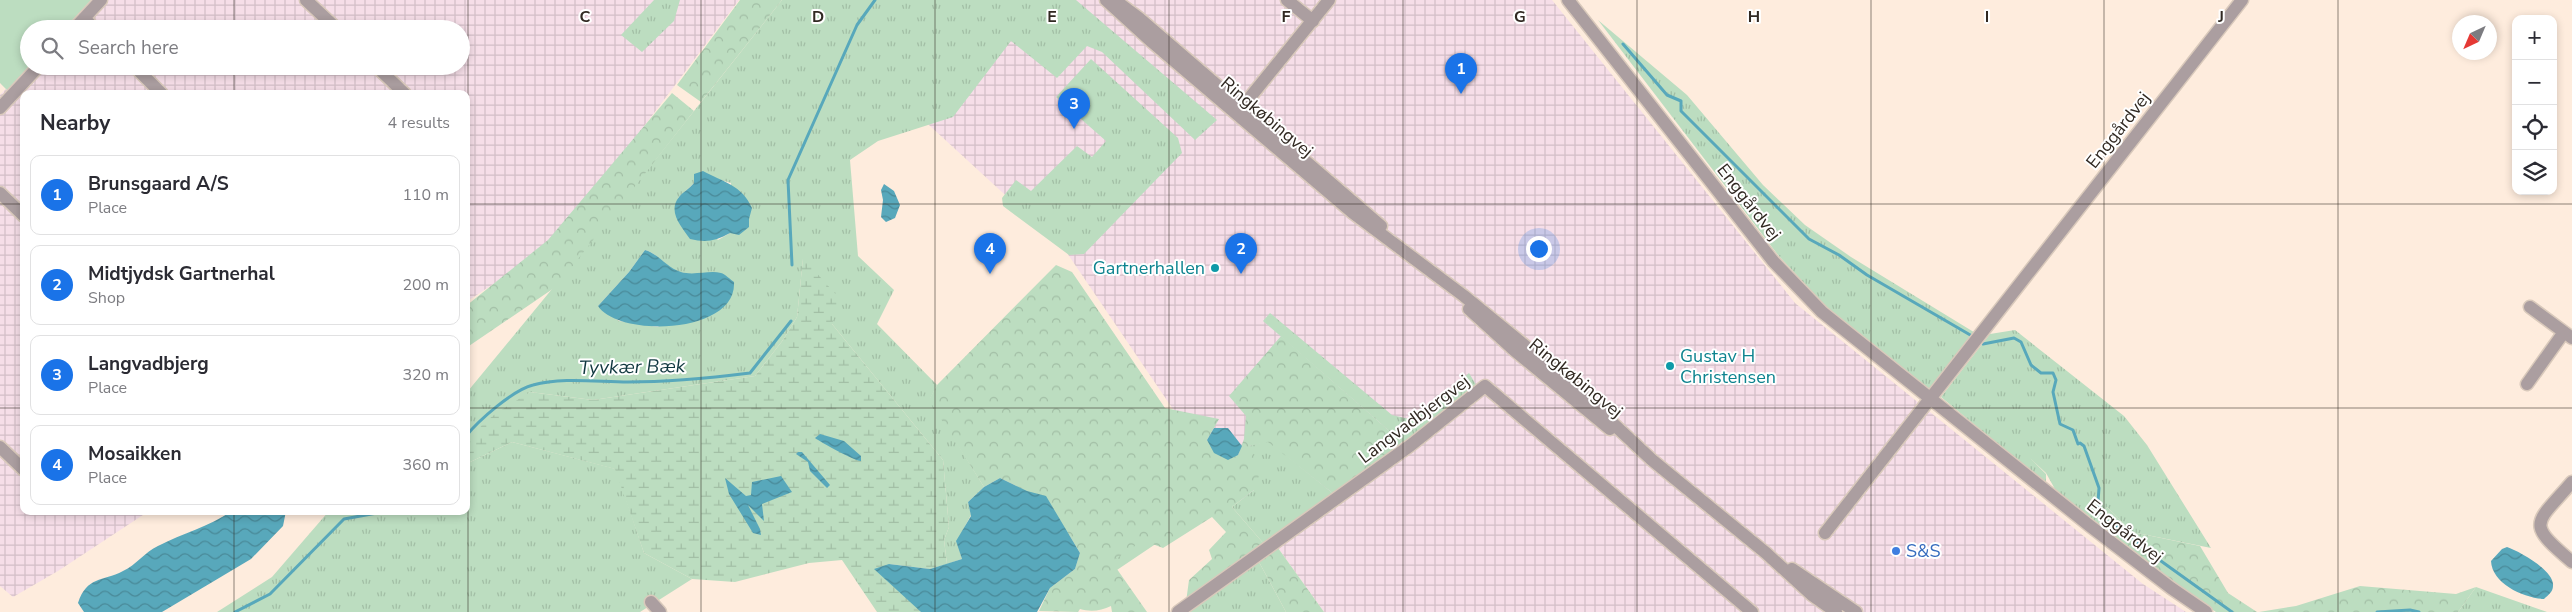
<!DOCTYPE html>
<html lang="en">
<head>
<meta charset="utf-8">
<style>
	:root { --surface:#fff; --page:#f2f2f3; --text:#2b2b33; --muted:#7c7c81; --line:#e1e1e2; --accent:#1a73e8 }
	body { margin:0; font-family:"Nunito Sans",sans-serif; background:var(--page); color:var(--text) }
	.controls { position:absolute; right:15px; top:15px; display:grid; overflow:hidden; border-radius:10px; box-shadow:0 2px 8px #0003 }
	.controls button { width:45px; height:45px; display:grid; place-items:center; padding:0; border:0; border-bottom:1px solid var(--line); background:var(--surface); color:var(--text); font:25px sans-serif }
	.compass { position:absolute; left:2452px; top:15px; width:45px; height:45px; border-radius:50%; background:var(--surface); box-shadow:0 2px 8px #0003; rotate:224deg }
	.you { position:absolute; left:1538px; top:248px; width:18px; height:18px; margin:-12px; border:4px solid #fff; border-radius:50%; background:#1a73e8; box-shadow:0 0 0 8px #1a73e833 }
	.badge { display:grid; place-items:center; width:32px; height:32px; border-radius:50%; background:var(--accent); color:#fff; font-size:16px; font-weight:700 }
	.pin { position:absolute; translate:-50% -41px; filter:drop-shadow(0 1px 2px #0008) }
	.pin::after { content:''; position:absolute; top:26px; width:18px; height:15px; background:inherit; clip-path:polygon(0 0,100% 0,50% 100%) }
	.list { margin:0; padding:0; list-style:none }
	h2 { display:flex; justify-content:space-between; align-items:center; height:65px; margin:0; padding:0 20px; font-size:21px }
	h2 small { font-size:16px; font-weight:400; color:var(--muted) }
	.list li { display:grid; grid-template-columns:32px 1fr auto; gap:15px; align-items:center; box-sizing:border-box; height:80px; margin:0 10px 10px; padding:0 10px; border:1px solid var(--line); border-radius:10px }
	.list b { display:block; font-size:19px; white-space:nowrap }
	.list p { margin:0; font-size:16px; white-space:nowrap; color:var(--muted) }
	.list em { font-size:16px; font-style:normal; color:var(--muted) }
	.icon { flex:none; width:28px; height:28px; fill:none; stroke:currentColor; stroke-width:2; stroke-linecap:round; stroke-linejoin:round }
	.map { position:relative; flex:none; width:2572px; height:612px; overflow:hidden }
	.search { position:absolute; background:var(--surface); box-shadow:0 2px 8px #0003; left:20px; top:20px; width:450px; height:55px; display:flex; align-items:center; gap:12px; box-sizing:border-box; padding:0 18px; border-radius:28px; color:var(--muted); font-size:19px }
	.panel { position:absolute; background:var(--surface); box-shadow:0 2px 8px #0003; left:20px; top:90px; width:450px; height:425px; border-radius:10px }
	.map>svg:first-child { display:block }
	.industrial { fill:url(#industrial-grid) }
	.grass { fill:url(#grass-tufts); fill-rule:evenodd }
	.forest { fill:url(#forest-crowns) }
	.wetland { fill:url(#wetland-marsh) }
	.garden { fill:#bcddc0 }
	.water { fill:url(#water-waves) }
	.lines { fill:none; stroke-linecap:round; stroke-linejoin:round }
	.stream { stroke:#58a8bb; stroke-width:3 }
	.minor-casing { stroke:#d9c9bb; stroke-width:15 }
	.minor { stroke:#ab9ea0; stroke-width:12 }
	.grid { fill:none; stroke:#312922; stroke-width:1; stroke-opacity:0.55 }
	.culture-dot { fill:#0f9aa8; stroke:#fff; stroke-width:2 }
	.shop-dot { fill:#3f7fe0; stroke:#fff; stroke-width:2 }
	.labels { text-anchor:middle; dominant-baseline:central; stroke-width:4; stroke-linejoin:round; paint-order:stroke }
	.street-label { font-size:18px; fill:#312922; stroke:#fff }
	.culture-label { font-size:18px; fill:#0d838f; stroke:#fff; text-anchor:end }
	.shop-label { font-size:18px; fill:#366cbe; stroke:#fff; text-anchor:start }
	.water-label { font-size:19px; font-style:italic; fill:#10373f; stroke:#fff }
	.grid-label { font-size:16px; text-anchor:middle; font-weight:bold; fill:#312922; stroke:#fff; stroke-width:4; stroke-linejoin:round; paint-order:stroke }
</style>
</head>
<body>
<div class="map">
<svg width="2572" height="612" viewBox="0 0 2572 612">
	<defs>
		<pattern id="industrial-grid" width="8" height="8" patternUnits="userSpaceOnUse" patternTransform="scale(1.25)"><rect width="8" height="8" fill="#f6dee8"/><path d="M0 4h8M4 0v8" fill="none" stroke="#d3bec7"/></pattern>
		<pattern id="grass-tufts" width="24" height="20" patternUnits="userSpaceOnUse" patternTransform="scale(1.25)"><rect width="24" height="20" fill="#bcddc0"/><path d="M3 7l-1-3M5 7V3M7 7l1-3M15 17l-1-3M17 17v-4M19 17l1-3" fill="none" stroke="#a2bea5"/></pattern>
		<pattern id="forest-crowns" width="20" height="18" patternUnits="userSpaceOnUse" patternTransform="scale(1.25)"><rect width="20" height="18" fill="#bcddc0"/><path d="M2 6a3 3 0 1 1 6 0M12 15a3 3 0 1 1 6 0" fill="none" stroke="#a2bea5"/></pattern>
		<pattern id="wetland-marsh" width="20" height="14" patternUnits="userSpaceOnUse" patternTransform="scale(1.25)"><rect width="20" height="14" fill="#bcddc0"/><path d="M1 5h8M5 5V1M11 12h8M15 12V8" fill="none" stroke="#a2bea5"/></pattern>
		<pattern id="water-waves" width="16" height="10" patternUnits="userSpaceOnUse" patternTransform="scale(1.25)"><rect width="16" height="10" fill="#58a8bb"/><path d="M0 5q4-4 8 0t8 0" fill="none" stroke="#498998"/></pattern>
	</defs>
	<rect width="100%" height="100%" fill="#feecdd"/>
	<path class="industrial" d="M91,0H739L557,242L466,302V94H24V511H149L58,571L13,597L0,586V95L29,66H461V29H64Z
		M969,0H1552L1795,303L2143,584L2186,612H1324L1278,548L1183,424L1065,250L893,92Z"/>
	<path class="grass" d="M654,0H680L674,21L642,52L621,35Z
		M782,0H1076L1217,120L1195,140L1102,52L1087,46L1057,78L1011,41L953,117L878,141L850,160L858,256L894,290L877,324L937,385L930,399L1221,500L1111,574L939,414L984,487L968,502L971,515L957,541L962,559L947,564L944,540L949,527L943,460L832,324L803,259L797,317L783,340L755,376L593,400L530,392L466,452L468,391L575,261ZM717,179L731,183L730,233L718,240L678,198L694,183ZM645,250C656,253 661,261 671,268C685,277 705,274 721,273L658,327L619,321L598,306L629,272Z
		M1598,20L1687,95L1763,185L1805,225L1851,257L1977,334L1930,390L1828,309L1778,255Z
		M1091,59L1178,138L1182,153L1084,254L1069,255L1003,206L1002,198L1016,180L1031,191L1077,146L1092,157L1106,141L1056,97Z
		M1270,313L1392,415L1409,419L1435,403L1469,373L1478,388L1411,441L1402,442L1263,321Z
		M2015,330L2124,416L2147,445L2211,548L2132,532L2107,507L2097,524L2056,491L2046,473L2030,458L2046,474V484L1941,397L1990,334Z
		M1268,441L1335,495L1264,544L1232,507L1254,490L1249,446Z
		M512,442L616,469L644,553L692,579L640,612H217L272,577L329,511H466V464Z
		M1259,562L1286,612H1183Z
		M2476,587L2547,612H2458Z"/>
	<path class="forest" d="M740,0H782L701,102L677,85Z
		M672,93L694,111L557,286L466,348V306L548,240Z
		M1056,265L1072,272L1165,408L1219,419L1207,440L1238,455L1244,439L1246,416L1229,396L1281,336L1402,442L1335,495L1268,442L1249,446L1262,467L1254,490L1232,507L1264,544L1186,602L1189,580L1212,559L1209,550L1226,532L1212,517L1163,548L1142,540L1112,562L1147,612H1112L1111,606C1101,611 1090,612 1080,609L1078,612L1039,611L1050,588L1075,569L1080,553L1046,496L1027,491L1000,478L984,487L929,400L937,385Z
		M2107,507L2132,532L2200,546L2228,593L2257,612H2216L2174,585L2097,524Z
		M1278,548L1324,612H1286L1259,562Z
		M2360,586L2456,594L2476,587L2458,612H2259L2296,606Z"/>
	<path class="wetland" d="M803,258L840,299L832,324L943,460L949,527L944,540L947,564L930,569L889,564L921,612H877L842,560L809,563L735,582L692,579L644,553L615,469L512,442L466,464C466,425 501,411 530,392L593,400L755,376L783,340L797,317Z"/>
	<path class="garden" d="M0,0H91L64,29H29V66L7,90L0,83Z"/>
	<path class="water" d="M703,171C723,182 742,185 752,208L749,219V227L739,235L730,233C716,241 706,243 690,239C682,227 667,212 679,197C683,192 689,189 694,183V174Z
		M884,184L894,191L900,205L895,218L886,222L881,217L883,200L881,190Z
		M645,250C659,254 667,268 681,272C694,276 709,270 721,273C725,274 731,280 734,282C737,334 619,338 598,306L629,272Z
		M1214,428H1228L1242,446L1238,455L1228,460L1214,453L1207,440Z
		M820,434L844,441L861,456V461C857,462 820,442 815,438Z
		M798,452H802L830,485L827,488L810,471L808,462L796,454Z
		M781,476L792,492L762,504L764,521L748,505L760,529L761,535L753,533L729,494L725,478L746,496L751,495L752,482Z
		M1000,478L1027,491L1046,496L1080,553L1075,569L1050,588L1037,612H921L874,569L889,564L930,569L962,559L956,541L971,516L968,502L984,487Z
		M232,511H286L283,526L251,559L162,612H84L78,603C87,576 102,582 123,571C136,565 145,552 158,546C183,533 208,527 232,511Z
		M2507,547C2519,551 2555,571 2553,586C2553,592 2548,595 2544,599C2524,598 2492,584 2491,561L2502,549Z"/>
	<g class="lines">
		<path class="stream" d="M1623,44L1667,95L1681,101V111L1809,239L1839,255L1867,275L1972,336
			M792,265L788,180L857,25L875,0
			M1983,344L2014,338L2021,342L2031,365L2041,373H2053L2056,380L2053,392L2060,424L2073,430L2078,444L2080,443L2084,446L2099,488L2098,502L2105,521L2119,527L2154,556L2232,612
			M466,436C479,420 513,390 533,385C562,377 598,382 628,382C669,382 710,378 750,373L791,321
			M235,612L270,594L344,519L388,511
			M2377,612L2410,610L2419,612"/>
		<defs>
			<path id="minor" d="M306,0L337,29
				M1106,0L1152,42L1353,213L1464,296L1561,375L1652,460L1766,553L1812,595L1836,612
				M1287,0L1313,21
				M1568,0L1773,261L1822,312L2090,526L2171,588L2206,612
				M1116,1L1139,18L1381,226
				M84,18L95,29
				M74,29L101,0
				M134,66L162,94
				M376,66L405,94
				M1243,106L1329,0
				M0,108L39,66
				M0,193L24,216
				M2530,307L2572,338
				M1469,309L1514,350L1610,429
				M2527,384L2564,332
				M0,447L24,470
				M2572,482C2535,525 2525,522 2572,562
				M1825,533L2242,0
				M1792,569L1856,612
				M651,602L660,612
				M1178,612L1411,445L1485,386L1752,612"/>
		</defs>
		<use href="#minor" class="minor-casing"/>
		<use href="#minor" class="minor"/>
	</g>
	<path class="grid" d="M234,0V29M468,0V612M701,0V612M935,0V612M1169,0V612M1403,0V612M1637,0V612M1871,0V612M2104,0V612M2338,0V612M234,66V94M0,204H24M466,204H2572M0,408H24M466,408H2572M234,511V612"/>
	<g class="culture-dot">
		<circle cx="1215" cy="268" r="5"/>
		<circle cx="1670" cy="366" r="5"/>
	</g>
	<circle class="shop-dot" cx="1896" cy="551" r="5"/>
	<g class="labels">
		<g class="street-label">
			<text transform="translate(1267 117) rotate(40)">Ringkøbingvej</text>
			<text transform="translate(2118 130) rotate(-52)">Enggårdvej</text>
			<text transform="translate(1749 202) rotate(52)">Enggårdvej</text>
			<text transform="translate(1576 378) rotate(39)">Ringkøbingvej</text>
			<text transform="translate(1414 419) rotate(-37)">Langvadbjergvej</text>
			<text transform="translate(2125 531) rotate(38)">Enggårdvej</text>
		</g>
		<g class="culture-label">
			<text x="1205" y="268">Gartnerhallen</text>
			<text x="1680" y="356" text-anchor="start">Gustav H<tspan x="1680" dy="21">Christensen</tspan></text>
		</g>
		<g class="shop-label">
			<text x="1906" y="551">S&amp;S</text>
		</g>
		<g class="water-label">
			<text transform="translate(632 367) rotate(-1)">Tyvkær Bæk</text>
		</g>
	</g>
	<g class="grid-label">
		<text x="585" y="22">C</text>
		<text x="818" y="22">D</text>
		<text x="1052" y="22">E</text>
		<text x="1286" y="22">F</text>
		<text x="1520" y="22">G</text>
		<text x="1754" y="22">H</text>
		<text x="1987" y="22">I</text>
		<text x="2221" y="22">J</text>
	</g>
</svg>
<div class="controls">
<button>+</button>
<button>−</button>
<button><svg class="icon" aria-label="locate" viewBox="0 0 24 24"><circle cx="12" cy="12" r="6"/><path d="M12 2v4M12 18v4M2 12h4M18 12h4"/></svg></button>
<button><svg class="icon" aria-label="layers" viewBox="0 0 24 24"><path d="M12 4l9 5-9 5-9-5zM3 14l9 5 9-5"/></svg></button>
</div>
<svg class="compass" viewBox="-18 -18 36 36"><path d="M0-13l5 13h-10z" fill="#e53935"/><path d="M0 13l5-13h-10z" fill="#7c7c81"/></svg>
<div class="you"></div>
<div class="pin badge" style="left:1461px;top:94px">1</div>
<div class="pin badge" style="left:1241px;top:274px">2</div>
<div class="pin badge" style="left:1074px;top:129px">3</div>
<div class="pin badge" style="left:990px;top:274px">4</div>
<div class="search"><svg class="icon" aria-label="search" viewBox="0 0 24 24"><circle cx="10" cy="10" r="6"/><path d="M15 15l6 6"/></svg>Search here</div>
<section class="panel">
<h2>Nearby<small>4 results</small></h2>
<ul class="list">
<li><span class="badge">1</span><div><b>Brunsgaard A/S</b><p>Place</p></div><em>110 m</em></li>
<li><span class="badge">2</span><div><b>Midtjydsk Gartnerhal</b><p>Shop</p></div><em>200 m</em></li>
<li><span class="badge">3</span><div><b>Langvadbjerg</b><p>Place</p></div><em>320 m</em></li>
<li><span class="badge">4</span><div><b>Mosaikken</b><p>Place</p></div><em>360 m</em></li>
</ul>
</section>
</div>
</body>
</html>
